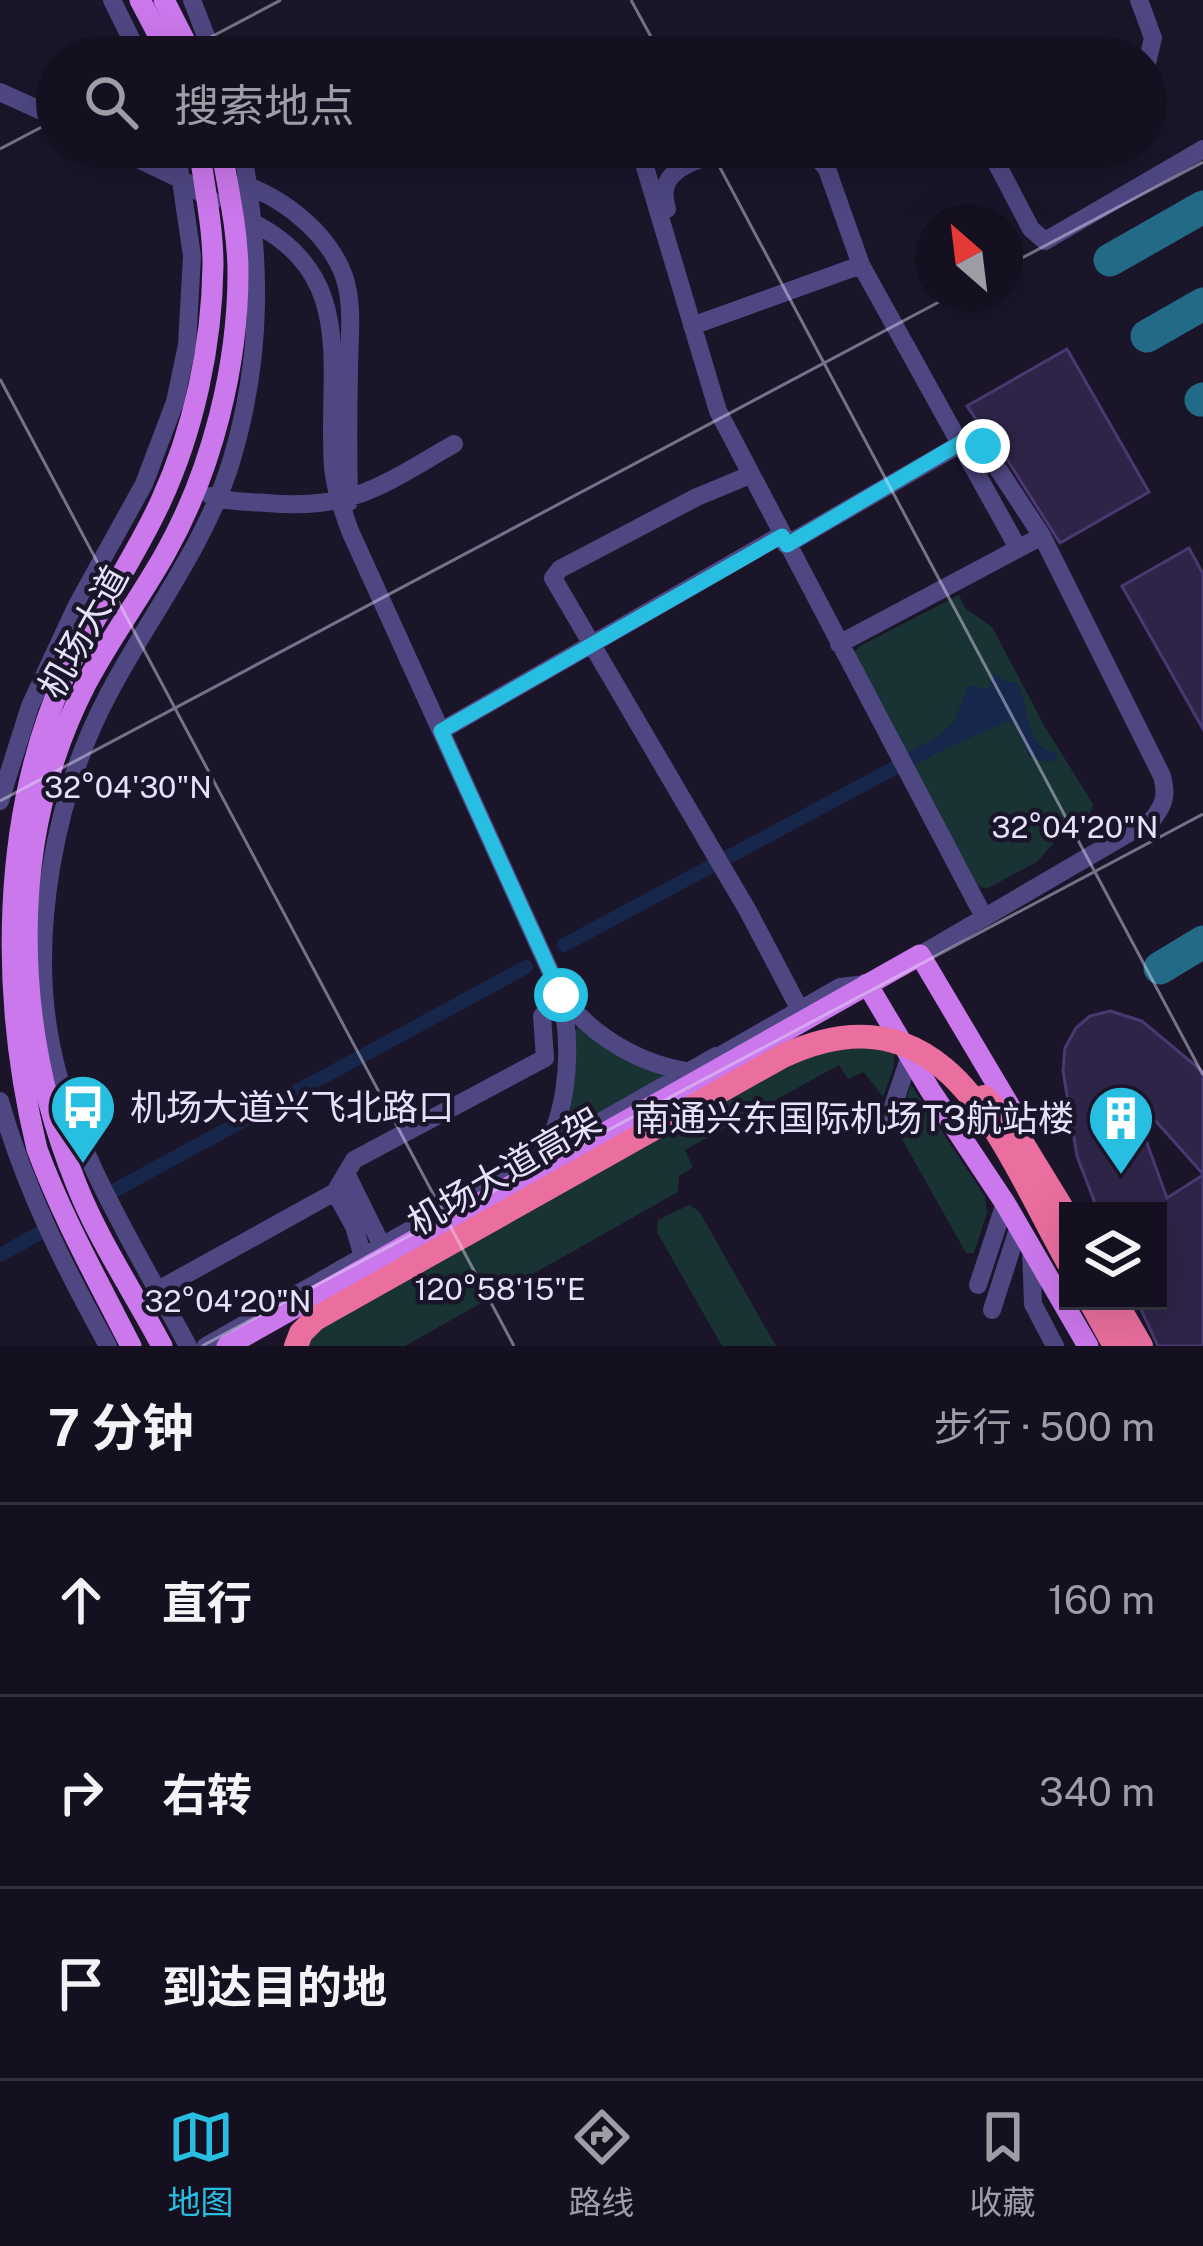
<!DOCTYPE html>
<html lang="zh">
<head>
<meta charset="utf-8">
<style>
	:root { --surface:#141020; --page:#211e2d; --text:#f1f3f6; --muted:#9d9da5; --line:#33303e; --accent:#28bee1 }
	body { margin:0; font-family:"Public Sans","Noto Sans SC",sans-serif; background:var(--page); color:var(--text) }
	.controls { position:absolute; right:36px; bottom:36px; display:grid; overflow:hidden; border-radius:0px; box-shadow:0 12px 48px #0002 }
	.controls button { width:108px; height:108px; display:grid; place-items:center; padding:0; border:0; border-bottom:3px solid var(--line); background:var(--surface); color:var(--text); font:60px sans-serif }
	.compass { position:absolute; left:915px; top:204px; width:108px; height:108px; border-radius:50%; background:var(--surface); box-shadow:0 12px 48px #0002; rotate:332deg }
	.stop { position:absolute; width:36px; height:36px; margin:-27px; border:9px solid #28bee1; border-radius:50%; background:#fff }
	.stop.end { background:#28bee1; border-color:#fff; box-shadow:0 3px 12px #0008 }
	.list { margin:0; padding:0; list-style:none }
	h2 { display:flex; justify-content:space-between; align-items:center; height:156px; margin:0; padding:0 48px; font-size:51px }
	h2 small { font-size:39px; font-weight:400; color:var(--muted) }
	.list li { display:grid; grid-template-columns:78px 1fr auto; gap:36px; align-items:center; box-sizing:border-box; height:192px; padding:0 48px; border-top:3px solid var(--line) }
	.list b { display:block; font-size:45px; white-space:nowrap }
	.list em { font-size:39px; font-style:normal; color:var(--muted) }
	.icon { flex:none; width:66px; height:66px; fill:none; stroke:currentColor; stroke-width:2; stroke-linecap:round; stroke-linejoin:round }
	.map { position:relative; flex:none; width:1203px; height:1346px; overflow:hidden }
	.search { position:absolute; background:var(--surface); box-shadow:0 12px 48px #0002; left:36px; right:36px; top:36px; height:132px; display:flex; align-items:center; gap:30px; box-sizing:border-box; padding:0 42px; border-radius:66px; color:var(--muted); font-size:45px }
	.sheet { height:732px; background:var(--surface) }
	nav { display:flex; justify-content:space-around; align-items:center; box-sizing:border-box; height:168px; border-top:3px solid var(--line); background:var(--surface); font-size:33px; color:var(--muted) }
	nav a { display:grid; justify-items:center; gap:6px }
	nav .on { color:var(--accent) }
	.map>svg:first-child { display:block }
	.green { fill:#193233 }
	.water { fill:#17274c }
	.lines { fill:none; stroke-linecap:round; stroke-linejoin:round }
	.canal { stroke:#17274c; stroke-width:14 }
	.taxiway { stroke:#226a86; stroke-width:33 }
	.building { fill:#2e2448; stroke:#493971; stroke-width:3 }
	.minor { stroke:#4e4782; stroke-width:18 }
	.major { stroke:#cb78ec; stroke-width:21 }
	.highway { stroke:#ea6e9e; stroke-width:24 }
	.route { stroke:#28bee1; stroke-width:15 }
	.ticks { fill:none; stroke:#e7e2fb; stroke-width:3; stroke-opacity:0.45 }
	.labels { text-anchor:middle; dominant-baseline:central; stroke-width:9; stroke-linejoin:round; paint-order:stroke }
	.street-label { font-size:36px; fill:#e7e2fb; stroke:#1b152a }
	.poi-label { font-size:36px; fill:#e7e2fb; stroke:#1b152a; text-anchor:start }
	.ticks-label { font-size:30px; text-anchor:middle; fill:#e7e2fb; stroke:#1b152a; stroke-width:9; stroke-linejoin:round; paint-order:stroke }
</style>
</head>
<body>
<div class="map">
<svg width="1203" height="1346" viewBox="0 0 1203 1346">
	<rect width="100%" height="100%" fill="#1b152a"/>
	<path class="green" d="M959,595L965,608L992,627L1045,727L1093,804L1090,815L1064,831L1037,862L986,889L975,884L851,656L860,646Z
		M577,1028L665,1075L572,1131L569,1125L575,1068L573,1031Z
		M865,1047L894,1053V1067L883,1097L864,1072L848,1079L839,1065L685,1150L693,1167L679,1176L678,1192L405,1346H300L306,1332L788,1063L829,1050Z
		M911,1085L985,1196L987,1213L974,1253H966L902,1139L899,1120Z
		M689,1205L699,1211L776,1346H722L657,1232L658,1220Z"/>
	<path class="water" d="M994,673L1006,682H1017C1030,707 1023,746 1055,753L1057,760L1043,762L1029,756L1015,724L1008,721L947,748L936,746L938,737L954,722L968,686L989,689Z"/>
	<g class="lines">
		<path class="canal" d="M564,945L941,743
			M117,1189L526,967
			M0,1255L38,1234"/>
		<path class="taxiway" d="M1110,260L1203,207
			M1147,336L1203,304
			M1201,400L1203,399
			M1160,968L1203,942"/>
	</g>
	<path class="building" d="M1067,349L1149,492L1060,543L994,439L982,428L967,406Z
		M1189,548L1203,574V729L1122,586Z
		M1110,1011L1142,1021L1203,1072V1174L1137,1100L1144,1135L1167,1198L1203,1175V1346H1158L1137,1301H1158V1211H1098L1077,1156L1063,1071L1065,1048L1076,1028L1090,1016Z"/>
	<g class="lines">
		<path class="minor" d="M112,0L140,57
			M192,0L214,57
			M1139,0L1153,38L1146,67
			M0,92L57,118
			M113,147L190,184
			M639,147L718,411L984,917
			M799,147L816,156L827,169L861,265L1018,548
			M988,147L1031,229L1045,241L1203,149
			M182,181L213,201
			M242,184C284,198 328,233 344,276C354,305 349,340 349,370C348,414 348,458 349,502
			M667,209C653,165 703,160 736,147
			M248,220C360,274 326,367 333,467C335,489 343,511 350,531L561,995C573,1049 570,1133 526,1172
			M692,326L861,265
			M750,475L697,497L560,569L553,578L748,911L799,1008
			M211,496C228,502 249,502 267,503C352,511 384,484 454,444
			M786,545L962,443L975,440L983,446L1042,536
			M839,644L1042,536L1162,776C1167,795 1165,803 1153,819L920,955
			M441,731L781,535
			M0,801L30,706L77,605L144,484L175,402L187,345L192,256L176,147
			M564,999C595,1038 643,1066 693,1072
			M707,1063L840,987L867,984
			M0,1101C25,1189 64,1266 108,1346
			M887,1124L910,1056
			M346,1173L382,1246
			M335,1192L354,1226L363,1257
			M1031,1249L1033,1304L1055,1346
			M978,1285L1005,1203
			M158,1290L335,1192L354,1160L545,1058L542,1016L561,995
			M992,1310L1019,1226
			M188,1346C139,1254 73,1152 52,1049C28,937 55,795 108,695C148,618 205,546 231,462C264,353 261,258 242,147
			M206,1346L716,1056"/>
		<path class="major" d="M140,0L170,57
			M164,0L193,57
			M867,984L930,1090L1005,1203L1088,1346
			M131,1346C98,1281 62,1217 37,1149C0,996 0,815 67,670C96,614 133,561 160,503C194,430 212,345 213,265C213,226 204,185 199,147
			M162,1346C134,1293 99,1241 77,1186C12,1027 6,839 86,684C110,638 141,597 166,552C212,470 238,366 238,273C238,231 228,188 221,147
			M227,1346L920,955L1025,1132"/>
		<path class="highway" d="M984,1097L1011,1125L1068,1218
			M1090,1301L1115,1346
			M1115,1301L1141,1346
			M296,1346L301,1333L315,1319L781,1057C947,978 1002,1145 1068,1262"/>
	</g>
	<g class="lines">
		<path class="route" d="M561,995L441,731L782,536L787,545L962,442L975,440L983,446"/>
	</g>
	<path class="ticks" d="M631,0L662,57M173,57L281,0M709,147L1203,1075M0,149L57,119M1005,267L1203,162M0,379L514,1346M0,801L954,294M202,1346L1203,814"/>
	<defs>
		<symbol id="bus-pin" viewBox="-11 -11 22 30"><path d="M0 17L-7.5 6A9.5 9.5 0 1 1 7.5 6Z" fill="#28bee1" stroke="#1b152a"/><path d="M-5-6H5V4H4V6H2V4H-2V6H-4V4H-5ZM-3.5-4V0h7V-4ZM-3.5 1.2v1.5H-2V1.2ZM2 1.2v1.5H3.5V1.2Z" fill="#fff"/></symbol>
		<symbol id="building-pin" viewBox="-11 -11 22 30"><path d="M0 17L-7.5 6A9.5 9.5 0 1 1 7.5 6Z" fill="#28bee1" stroke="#1b152a"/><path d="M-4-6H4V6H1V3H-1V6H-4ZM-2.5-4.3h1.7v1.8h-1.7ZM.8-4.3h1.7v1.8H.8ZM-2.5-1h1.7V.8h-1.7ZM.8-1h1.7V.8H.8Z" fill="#fff"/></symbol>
	</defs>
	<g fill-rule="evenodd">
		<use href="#bus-pin" x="45" y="1069" width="76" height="104"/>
		<use href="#building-pin" x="1083" y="1080" width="76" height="104"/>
	</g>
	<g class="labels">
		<g class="street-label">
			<text transform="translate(83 632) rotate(-61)">机场大道</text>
			<text transform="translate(504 1171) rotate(-30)">机场大道高架</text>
		</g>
		<g class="poi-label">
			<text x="130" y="1107">机场大道兴飞北路口</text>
			<text x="1074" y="1118" text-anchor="end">南通兴东国际机场T3航站楼</text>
		</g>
	</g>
	<g class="ticks-label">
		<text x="128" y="798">32°04'30"N</text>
		<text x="1075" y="838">32°04'20"N</text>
		<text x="500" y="1300">120°58'15"E</text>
		<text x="228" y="1312">32°04'20"N</text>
	</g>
</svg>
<div class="controls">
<button><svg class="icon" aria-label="layers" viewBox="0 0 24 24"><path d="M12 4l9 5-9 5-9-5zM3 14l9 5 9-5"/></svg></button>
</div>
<svg class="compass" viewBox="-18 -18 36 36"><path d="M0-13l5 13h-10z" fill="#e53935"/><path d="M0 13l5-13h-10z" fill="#9d9da5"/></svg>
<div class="stop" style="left:561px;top:995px"></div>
<div class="stop end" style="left:983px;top:446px"></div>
<div class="search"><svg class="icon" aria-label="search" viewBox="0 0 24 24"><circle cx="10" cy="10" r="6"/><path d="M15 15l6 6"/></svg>搜索地点</div>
</div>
<section class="sheet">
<h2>7 分钟<small>步行 · 500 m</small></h2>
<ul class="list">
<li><svg class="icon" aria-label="ahead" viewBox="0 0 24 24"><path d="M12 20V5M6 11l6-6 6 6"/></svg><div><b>直行</b></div><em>160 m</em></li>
<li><svg class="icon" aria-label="right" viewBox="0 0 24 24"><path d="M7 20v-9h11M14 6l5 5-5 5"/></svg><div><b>右转</b></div><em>340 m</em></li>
<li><svg class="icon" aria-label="arrive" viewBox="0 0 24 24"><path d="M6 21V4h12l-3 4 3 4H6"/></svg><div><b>到达目的地</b></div></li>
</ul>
</section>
<nav>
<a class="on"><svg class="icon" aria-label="map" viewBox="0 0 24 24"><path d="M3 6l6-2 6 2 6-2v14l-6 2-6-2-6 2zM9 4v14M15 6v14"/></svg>地图</a>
<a><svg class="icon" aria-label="directions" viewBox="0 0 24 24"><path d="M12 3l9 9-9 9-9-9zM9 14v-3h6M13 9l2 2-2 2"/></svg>路线</a>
<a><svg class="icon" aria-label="saved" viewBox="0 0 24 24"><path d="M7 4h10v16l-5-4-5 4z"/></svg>收藏</a>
</nav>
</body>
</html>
